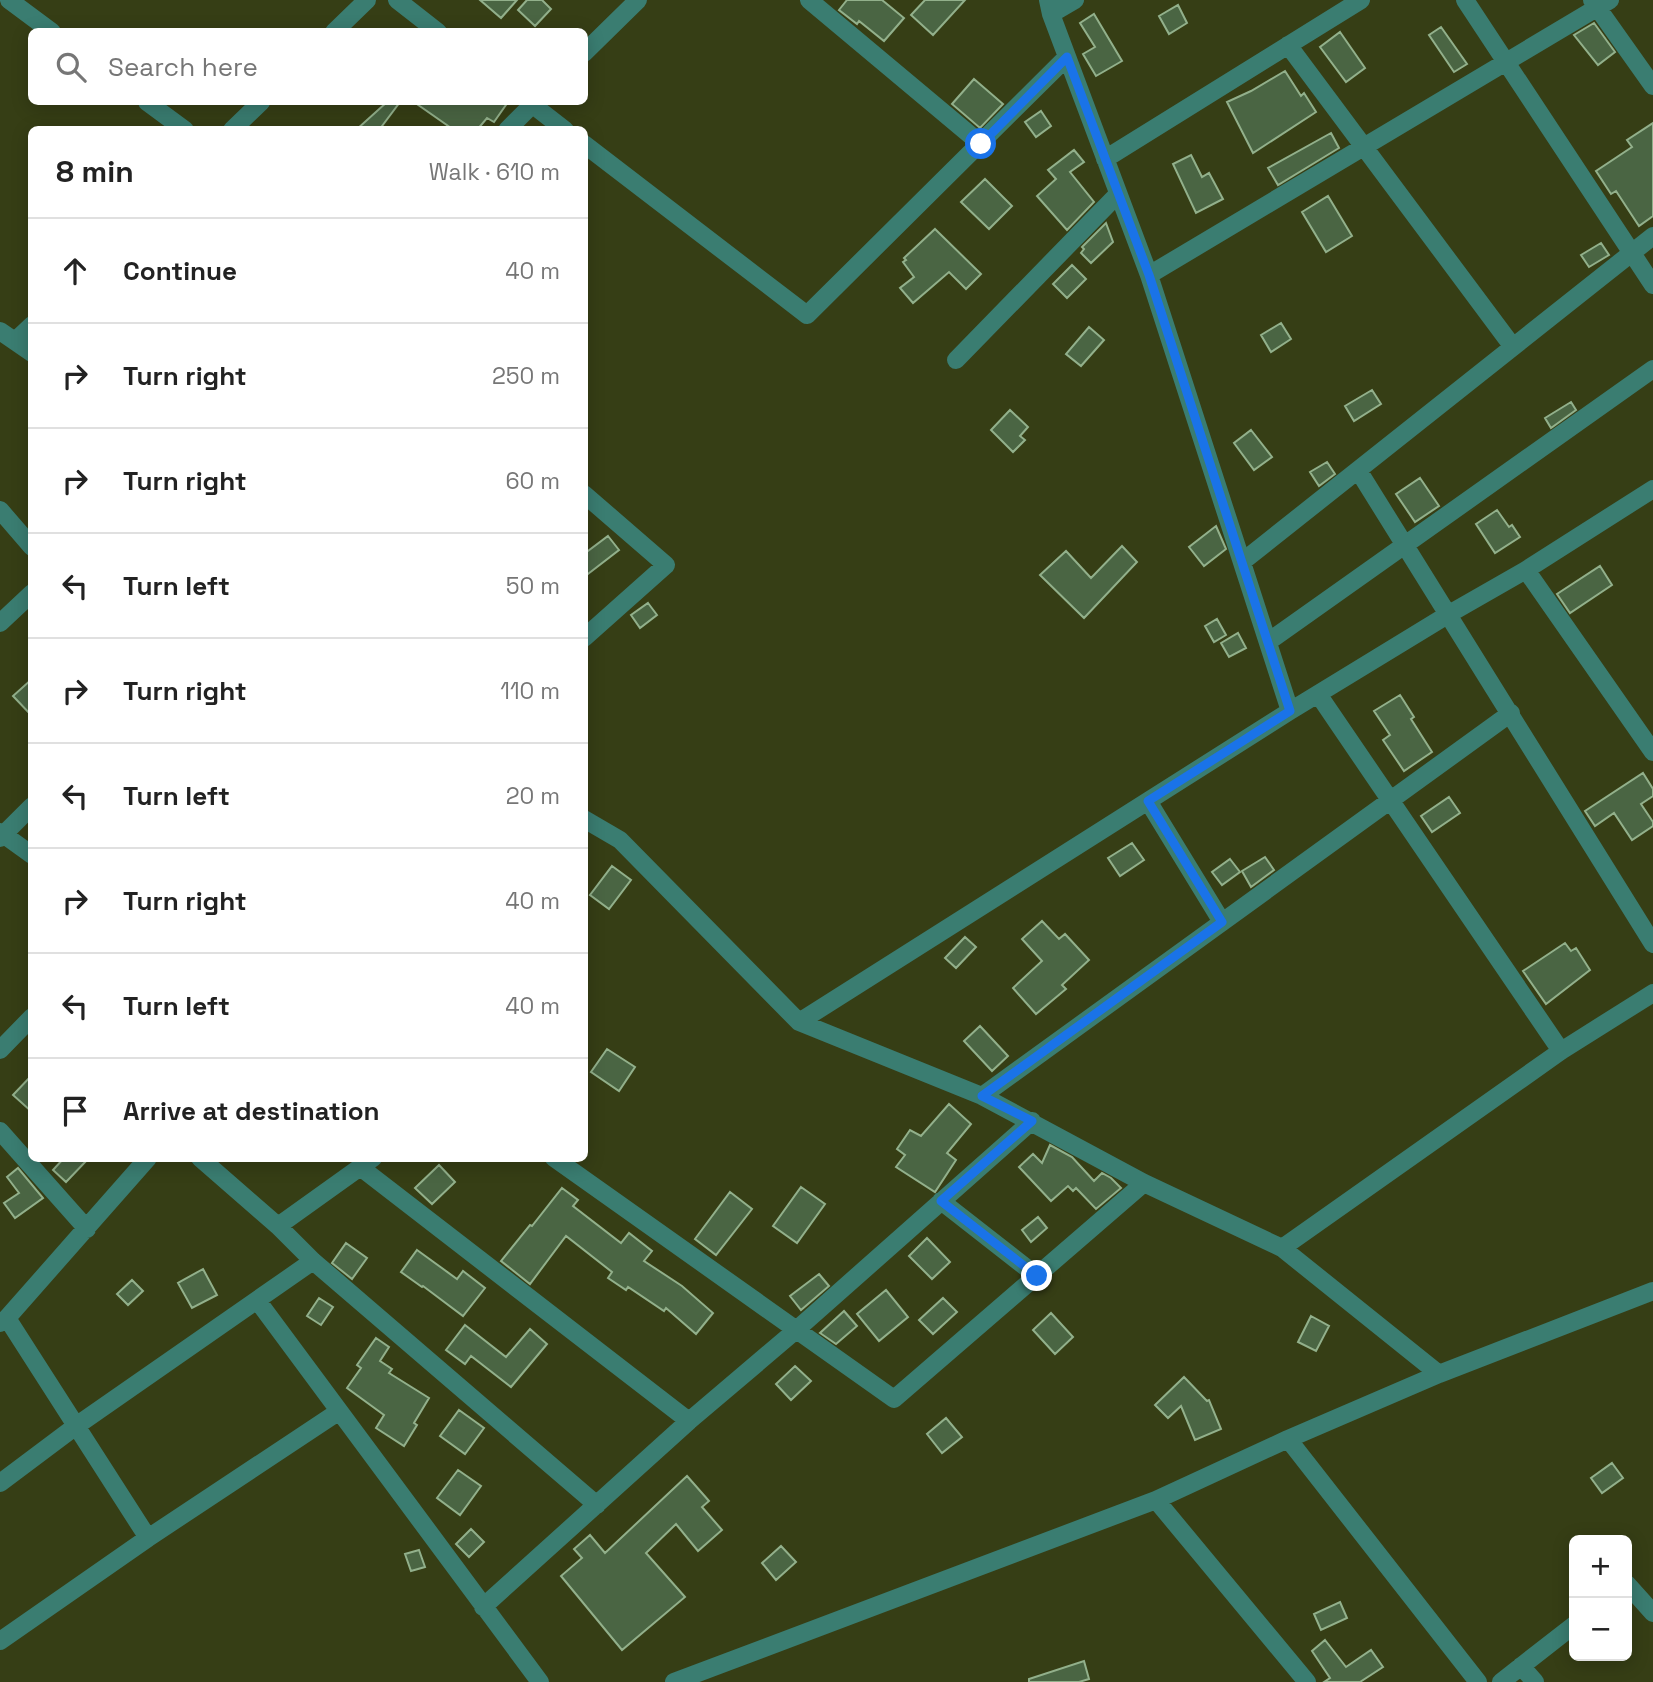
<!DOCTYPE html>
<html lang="en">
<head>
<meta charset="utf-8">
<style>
	:root { --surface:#fff; --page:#f2f2f2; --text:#222; --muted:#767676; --line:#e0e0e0 }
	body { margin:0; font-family:"Space Grotesk",sans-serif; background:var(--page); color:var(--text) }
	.controls { position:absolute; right:21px; bottom:21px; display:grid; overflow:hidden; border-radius:10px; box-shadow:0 4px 18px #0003 }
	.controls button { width:63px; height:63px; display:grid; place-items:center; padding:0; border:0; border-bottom:2px solid var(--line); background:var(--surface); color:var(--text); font:35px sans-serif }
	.stop { position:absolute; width:21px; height:21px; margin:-16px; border:5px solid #1a73e8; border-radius:50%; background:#fff }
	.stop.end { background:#1a73e8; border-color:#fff; box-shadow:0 2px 7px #0008 }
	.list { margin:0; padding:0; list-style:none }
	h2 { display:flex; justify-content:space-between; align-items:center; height:91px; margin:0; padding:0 28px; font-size:30px }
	h2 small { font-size:23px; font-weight:400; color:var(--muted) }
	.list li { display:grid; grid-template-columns:46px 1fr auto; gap:21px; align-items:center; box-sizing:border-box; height:105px; padding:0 28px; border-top:2px solid var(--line) }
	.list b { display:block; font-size:26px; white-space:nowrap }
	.list em { font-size:23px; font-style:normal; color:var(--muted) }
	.icon { flex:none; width:38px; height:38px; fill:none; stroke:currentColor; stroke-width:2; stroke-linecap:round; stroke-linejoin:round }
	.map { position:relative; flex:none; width:1653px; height:1682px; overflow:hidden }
	.search { position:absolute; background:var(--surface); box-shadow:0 4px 18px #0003; left:28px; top:28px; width:560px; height:77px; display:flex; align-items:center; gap:18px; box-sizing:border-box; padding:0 24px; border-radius:10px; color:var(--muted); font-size:26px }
	.panel { position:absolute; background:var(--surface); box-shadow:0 4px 18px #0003; left:28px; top:126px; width:560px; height:1036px; border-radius:10px }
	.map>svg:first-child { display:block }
	.building { fill:#4a6543; stroke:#92b08b; stroke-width:2 }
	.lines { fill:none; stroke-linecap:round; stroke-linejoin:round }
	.minor { stroke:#3a7d71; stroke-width:18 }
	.route { stroke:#1a73e8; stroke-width:9 }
</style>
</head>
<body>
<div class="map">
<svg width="1653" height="1682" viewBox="0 0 1653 1682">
	<rect width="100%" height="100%" fill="#363e15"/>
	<path class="building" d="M480,0H517L501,18Z
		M527,0H542L551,9L535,26L518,10Z
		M847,0H882L904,18L884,41L859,21L857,24L839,10Z
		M925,0H965L933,35L911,15Z
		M1178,5L1187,23L1169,34L1159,16Z
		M1094,14L1122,61L1096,76L1083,54L1095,47L1080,23Z
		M1594,23L1615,52L1598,65L1574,35Z
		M1441,27L1467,64L1454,72L1429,35Z
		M1340,32L1365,68L1346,82L1320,47Z
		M1285,71L1301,96L1304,93L1316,112L1253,153L1227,102L1251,91Z
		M974,79L1003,104L980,128L952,104Z
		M387,102H400L379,130H356Z
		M414,102H508L494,122L487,118L477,130H454Z
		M1041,111L1051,126L1036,137L1025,122Z
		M1653,123V216L1639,226L1616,191L1611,194L1596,171L1632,147L1627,140Z
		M1331,133L1339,148L1278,185L1268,168Z
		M1074,150L1084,162L1070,172L1094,202L1067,230L1037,196L1056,179L1048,170Z
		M1191,155L1202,177L1209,173L1223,199L1196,213L1173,164Z
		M985,179L1012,206L989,229L961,202Z
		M1328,196L1352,236L1326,252L1302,212Z
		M1106,223L1113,242L1091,263L1081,253L1084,249L1082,247Z
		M935,229L981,274L966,289L949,272L913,303L900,288L914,277L903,262L906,260L904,258Z
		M1601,243L1609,255L1589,267L1581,255Z
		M1072,265L1086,279L1067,298L1053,284Z
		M1281,323L1291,339L1271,352L1261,335Z
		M1089,327L1104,340L1081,366L1066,354Z
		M1372,390L1381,404L1354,421L1345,406Z
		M1571,402L1576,410L1551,428L1545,418Z
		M1010,410L1028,427L1020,436L1025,440L1013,452L991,430Z
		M1251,430L1272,457L1254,470L1234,443Z
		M1327,462L1335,474L1319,486L1310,472Z
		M1420,478L1439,506L1415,522L1396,494Z
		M1497,510L1509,527L1512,525L1520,537L1495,553L1476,524Z
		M1216,526L1226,549L1204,566L1189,547Z
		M608,536L619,550L584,577V554Z
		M1122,546L1137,562L1084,618L1040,575L1066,551L1091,578Z
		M1600,566L1612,585L1570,613L1557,594Z
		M648,603L657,615L640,628L631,615Z
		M1217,619L1226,635L1214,642L1205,626Z
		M1238,633L1246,648L1229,657L1221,643Z
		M32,679V716L13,696Z
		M1400,695L1414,717L1411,719L1432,752L1404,771L1383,740L1390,735L1374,711Z
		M1643,773L1653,789V796L1641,804L1653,822V826L1632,840L1614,813L1595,826L1585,811Z
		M1449,797L1460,813L1432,832L1421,816Z
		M1132,843L1144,860L1120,876L1108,858Z
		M1265,857L1274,870L1251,887L1242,871Z
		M1230,859L1240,872L1222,885L1212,872Z
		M612,866L631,880L609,909L590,895Z
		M1042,921L1059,939L1065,934L1089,960L1062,985L1066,989L1036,1014L1013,988L1042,961L1022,939Z
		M965,937L976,947L956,968L945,958Z
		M1565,943L1571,951L1576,948L1590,970L1546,1004L1523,971Z
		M980,1026L1008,1056L992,1071L964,1041Z
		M607,1049L635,1067L619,1091L591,1072Z
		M32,1075V1112L13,1095Z
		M949,1104L971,1124L947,1153L956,1160L935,1192L896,1167L905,1155L897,1149L910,1130L921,1136Z
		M1050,1145L1072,1157L1094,1181L1102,1173L1111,1178L1121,1188L1096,1209L1076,1188L1073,1191L1068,1186L1051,1201L1019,1167L1033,1154L1042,1163Z
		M64,1158H89L66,1182L53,1170Z
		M439,1165L455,1182L432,1204L415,1188Z
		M18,1168L43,1198L15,1218L4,1203L19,1193L7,1177Z
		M801,1187L825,1204L797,1243L773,1226Z
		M562,1188L578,1200L573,1206L621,1243L629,1233L652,1251L644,1261L682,1286L713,1313L696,1334L666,1308L664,1311L628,1287L626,1290L608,1278L612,1272L566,1236L530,1284L501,1261L530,1225L532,1226Z
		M730,1192L752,1209L716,1255L695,1239Z
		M1038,1217L1047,1228L1031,1242L1022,1230Z
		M927,1238L950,1262L932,1279L909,1256Z
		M346,1243L367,1258L352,1279L332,1263Z
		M417,1250L457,1279L463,1271L485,1288L463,1316L423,1286L422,1287L401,1272Z
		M203,1269L217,1295L192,1308L178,1283Z
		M819,1274L829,1286L801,1310L790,1296Z
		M132,1280L143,1291L128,1305L117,1294Z
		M886,1290L908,1317L879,1341L857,1314Z
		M319,1298L333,1307L321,1325L307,1316Z
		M943,1298L957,1312L933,1334L919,1320Z
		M844,1311L857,1326L836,1344L820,1333Z
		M1051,1313L1073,1337L1055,1354L1033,1330Z
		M1311,1316L1329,1326L1316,1351L1298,1342Z
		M465,1325L506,1357L530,1329L547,1344L511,1387L471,1356L465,1364L446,1350Z
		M376,1338L389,1347L380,1361L392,1369L389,1373L429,1398L414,1423L417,1425L404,1446L376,1428L384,1415L347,1388L361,1368L357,1365Z
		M795,1366L811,1381L791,1400L776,1384Z
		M1184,1377L1207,1401L1209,1400L1221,1429L1195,1440L1181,1406L1168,1418L1155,1405Z
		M459,1410L484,1428L465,1454L440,1436Z
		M946,1418L962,1437L942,1453L927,1434Z
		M1612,1463L1623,1478L1602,1493L1591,1478Z
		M458,1470L481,1486L460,1515L437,1498Z
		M687,1476L709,1501L702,1507L722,1530L698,1551L676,1524L646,1553L685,1597L622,1650L561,1576L582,1558L574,1549L590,1535L605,1553Z
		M471,1529L484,1542L469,1557L456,1544Z
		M781,1546L796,1562L776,1580L762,1563Z
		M419,1550L425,1567L411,1571L405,1554Z
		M1340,1602L1347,1618L1321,1630L1314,1614Z
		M1325,1640L1346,1667L1371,1650L1383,1667L1360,1682H1324L1330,1678L1312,1651Z
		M1084,1661L1089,1679L1079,1682H1029V1679Z"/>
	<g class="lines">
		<path class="minor" d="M9,0L52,32
			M397,0L438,32
			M809,0L981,144
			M1048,0L1051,14L1149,275L1290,711
			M1465,0L1653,285
			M1592,0L1653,86
			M1051,14L1075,0
			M334,32L367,0
			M1288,45L1513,347
			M584,53L638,0
			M147,102L185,130
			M529,102L565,130
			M232,130L261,102
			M507,130L535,102
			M584,144L807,315L1067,57
			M1105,159L1361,0
			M1149,275L1610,0
			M0,331L32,353
			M15,341L32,325
			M956,360L1118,194
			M1358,470L1653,944
			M584,494L666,565L584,638
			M0,510L32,547
			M1242,562L1653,236
			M1526,570L1653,752
			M0,623L32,593
			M1268,642L1653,369
			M1318,694L1561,1051
			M1148,801L1222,922
			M584,819L620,840L799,1022L982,1096L1144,1183L1282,1248L1439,1374
			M0,832L32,855
			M0,838L32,806
			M799,1022L1290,711L1449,614L1526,570L1653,489
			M0,1050L32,1017
			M982,1096L1511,713
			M0,1131L87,1229
			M200,1158L278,1226L313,1261L597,1505
			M554,1158L894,1399L1144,1183
			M360,1167L689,1421
			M941,1201L1037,1276
			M278,1226L373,1158
			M1282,1248L1561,1051L1653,993
			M257,1300L540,1682
			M7,1318L148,1538
			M0,1323L7,1318L148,1158
			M1288,1439L1478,1682
			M0,1483L76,1426L313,1261
			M1156,1500L1307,1682
			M1627,1584L1653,1613
			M483,1607L689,1421L795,1331L1032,1121
			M0,1641L148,1538L338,1412
			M1521,1666L1535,1682
			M674,1682L1156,1500L1288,1439L1439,1374L1653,1291
			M1501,1682L1574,1625"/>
	</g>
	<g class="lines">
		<path class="route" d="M981,144L1067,57L1149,275L1290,711L1148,801L1222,922L982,1096L1032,1121L941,1201L1037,1276"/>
	</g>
</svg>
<div class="controls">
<button>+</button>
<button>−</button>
</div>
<div class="stop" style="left:981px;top:144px"></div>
<div class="stop end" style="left:1037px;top:1276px"></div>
<div class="search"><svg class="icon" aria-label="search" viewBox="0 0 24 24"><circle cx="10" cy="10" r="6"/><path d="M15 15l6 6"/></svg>Search here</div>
<section class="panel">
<h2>8 min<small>Walk · 610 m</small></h2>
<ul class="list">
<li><svg class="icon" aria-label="ahead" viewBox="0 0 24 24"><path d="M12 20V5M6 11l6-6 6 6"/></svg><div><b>Continue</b></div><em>40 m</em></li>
<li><svg class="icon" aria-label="right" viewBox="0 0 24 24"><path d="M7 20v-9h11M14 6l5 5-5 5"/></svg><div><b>Turn right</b></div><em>250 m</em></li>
<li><svg class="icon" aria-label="right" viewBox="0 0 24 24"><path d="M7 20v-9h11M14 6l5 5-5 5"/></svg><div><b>Turn right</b></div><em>60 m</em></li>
<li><svg class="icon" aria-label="left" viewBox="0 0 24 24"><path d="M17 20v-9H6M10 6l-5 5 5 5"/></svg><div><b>Turn left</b></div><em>50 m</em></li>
<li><svg class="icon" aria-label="right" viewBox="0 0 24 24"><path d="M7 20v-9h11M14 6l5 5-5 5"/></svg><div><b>Turn right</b></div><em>110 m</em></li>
<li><svg class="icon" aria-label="left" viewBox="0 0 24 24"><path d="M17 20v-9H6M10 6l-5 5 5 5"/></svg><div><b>Turn left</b></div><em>20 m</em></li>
<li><svg class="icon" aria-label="right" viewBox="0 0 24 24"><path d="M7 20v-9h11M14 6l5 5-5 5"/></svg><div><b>Turn right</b></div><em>40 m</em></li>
<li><svg class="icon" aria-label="left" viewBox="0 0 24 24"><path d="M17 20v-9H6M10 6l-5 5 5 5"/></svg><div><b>Turn left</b></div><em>40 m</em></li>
<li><svg class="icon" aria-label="arrive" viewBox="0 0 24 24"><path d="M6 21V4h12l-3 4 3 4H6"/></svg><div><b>Arrive at destination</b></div></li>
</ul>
</section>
</div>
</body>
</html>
